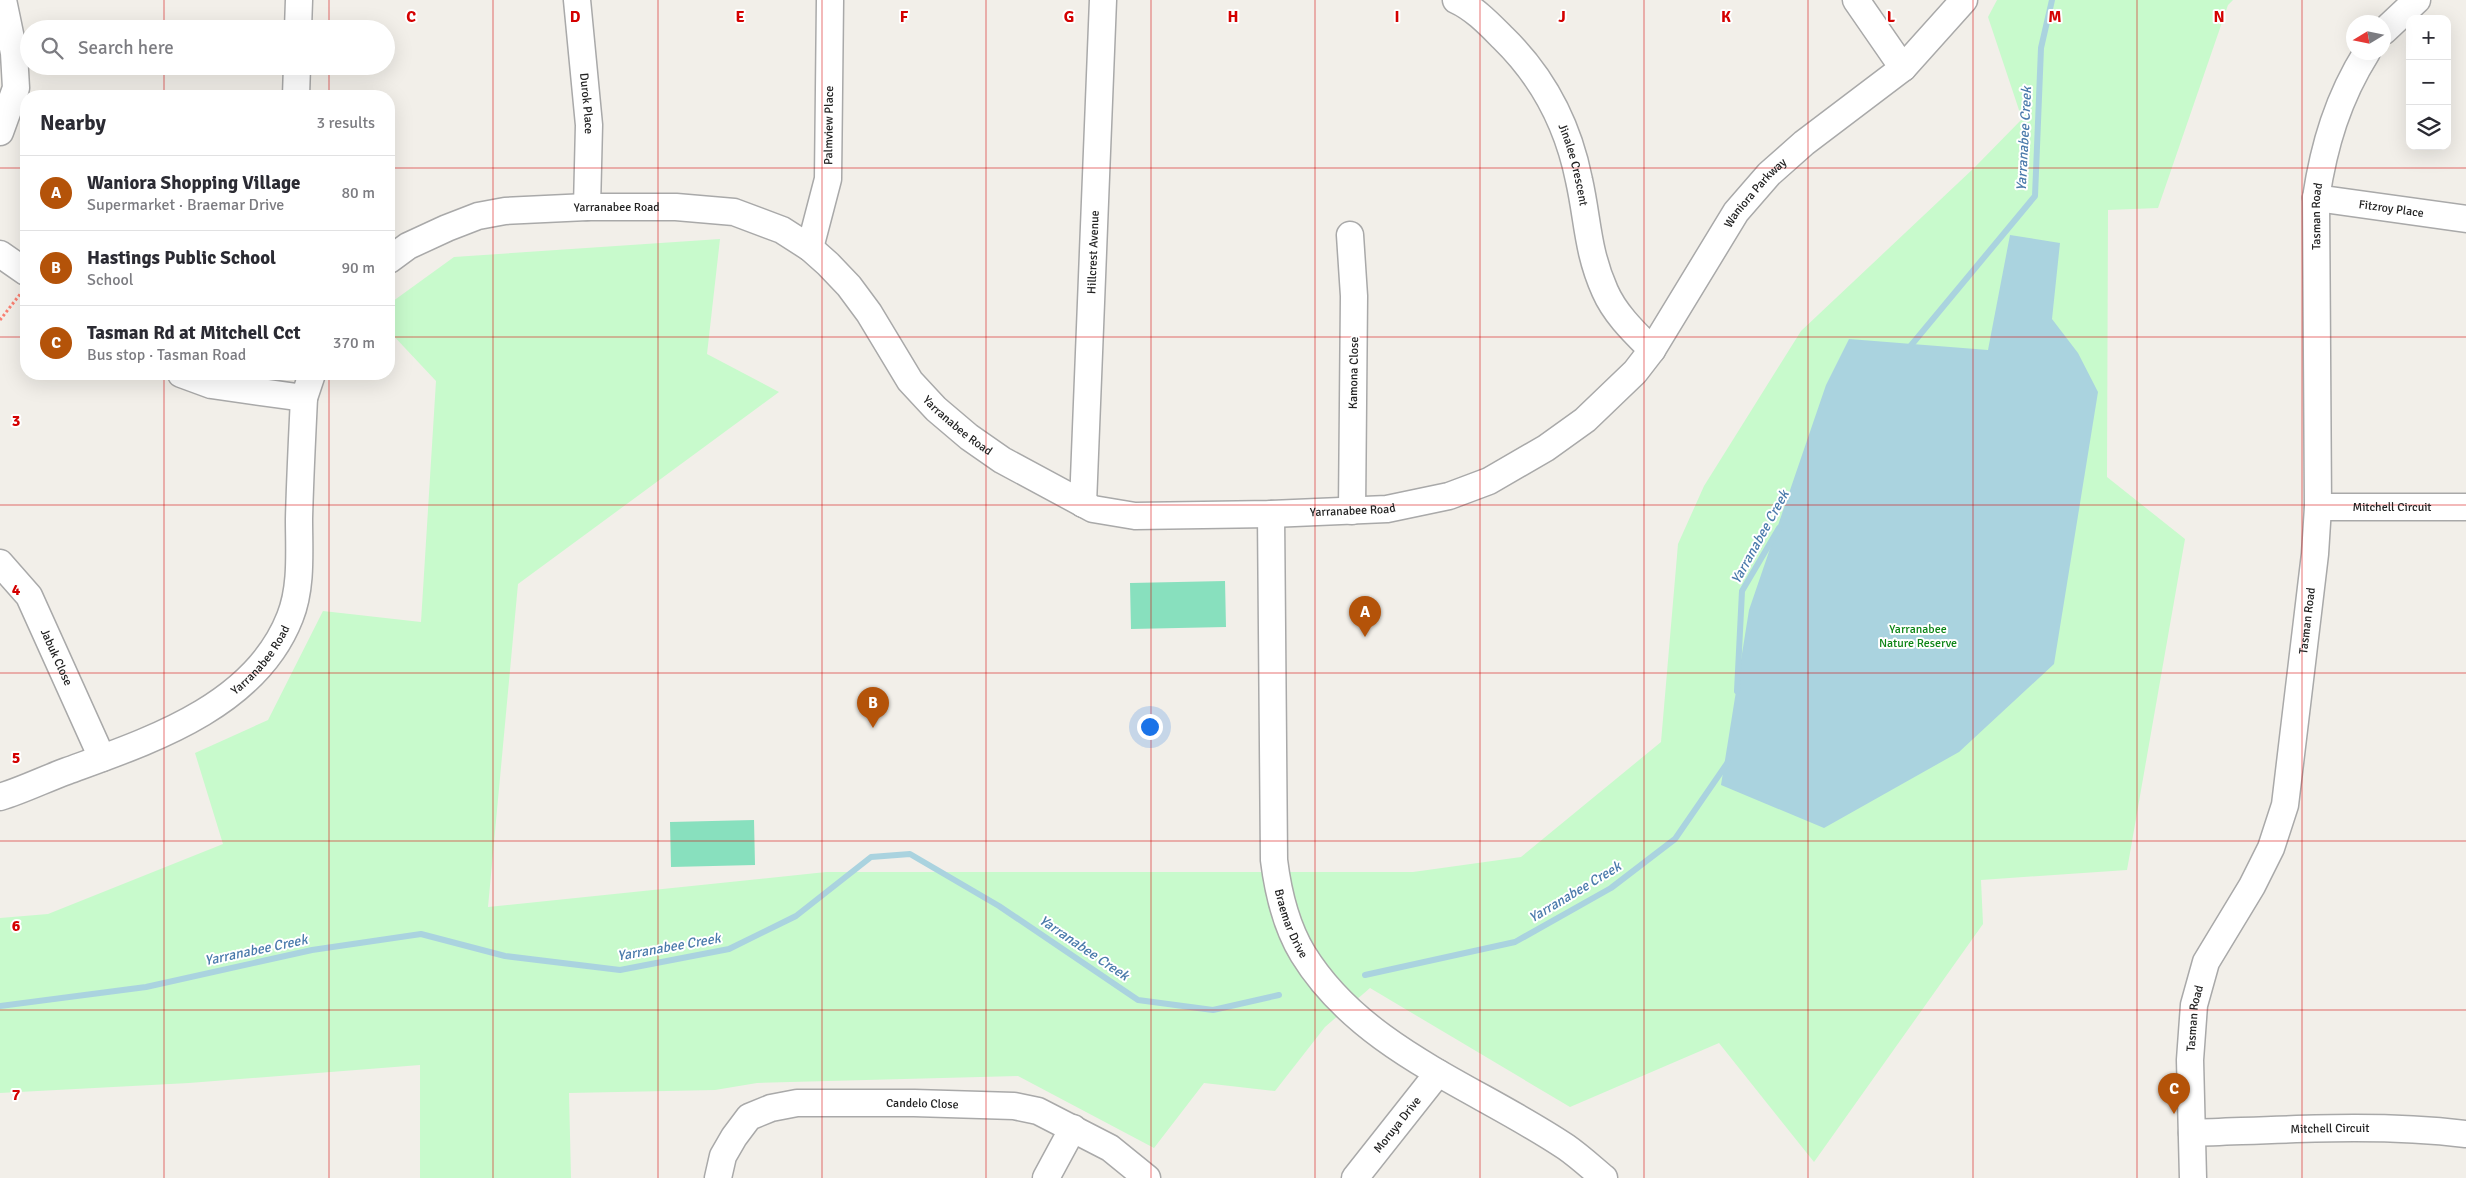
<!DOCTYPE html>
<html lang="en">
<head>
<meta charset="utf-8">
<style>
	:root { --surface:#fff; --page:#f7f7f7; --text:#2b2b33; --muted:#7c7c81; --line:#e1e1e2; --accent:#b45309 }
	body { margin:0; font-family:Signika,sans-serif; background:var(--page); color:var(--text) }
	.controls { position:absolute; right:15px; top:15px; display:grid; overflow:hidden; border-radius:10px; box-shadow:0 5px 20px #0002 }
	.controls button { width:45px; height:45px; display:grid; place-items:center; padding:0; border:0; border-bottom:1px solid var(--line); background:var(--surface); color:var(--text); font:25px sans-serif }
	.compass { position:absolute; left:2346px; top:15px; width:45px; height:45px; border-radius:50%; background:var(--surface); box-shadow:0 5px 20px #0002; rotate:260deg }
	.you { position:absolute; left:1149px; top:726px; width:18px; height:18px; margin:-12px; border:4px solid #fff; border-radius:50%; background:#1a73e8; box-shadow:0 0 0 8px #1a73e833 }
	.badge { display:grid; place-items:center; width:32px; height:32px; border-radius:50%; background:var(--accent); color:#fff; font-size:16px; font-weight:700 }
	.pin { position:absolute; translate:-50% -41px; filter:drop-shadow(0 1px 2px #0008) }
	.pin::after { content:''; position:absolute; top:26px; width:18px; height:15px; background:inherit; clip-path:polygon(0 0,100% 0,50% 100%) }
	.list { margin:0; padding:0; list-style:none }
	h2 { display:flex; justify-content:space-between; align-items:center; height:65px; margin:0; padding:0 20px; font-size:21px }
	h2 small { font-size:16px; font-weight:400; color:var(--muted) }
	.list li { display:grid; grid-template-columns:32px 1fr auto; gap:15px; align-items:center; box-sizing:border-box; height:75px; padding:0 20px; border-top:1px solid var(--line) }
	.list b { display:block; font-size:19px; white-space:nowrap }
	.list p { margin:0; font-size:16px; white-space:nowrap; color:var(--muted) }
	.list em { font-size:16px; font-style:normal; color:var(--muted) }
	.icon { flex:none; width:28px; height:28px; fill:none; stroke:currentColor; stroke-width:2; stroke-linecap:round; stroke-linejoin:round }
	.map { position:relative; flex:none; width:2466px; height:1178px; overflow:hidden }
	.search { position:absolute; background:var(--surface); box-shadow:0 5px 20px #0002; left:20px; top:20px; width:375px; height:55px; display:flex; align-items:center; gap:12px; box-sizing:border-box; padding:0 18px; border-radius:28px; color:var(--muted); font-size:19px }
	.panel { position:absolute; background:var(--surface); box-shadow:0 5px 20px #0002; left:20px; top:90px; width:375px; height:290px; border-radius:20px }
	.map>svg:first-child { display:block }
	.park { fill:#c8facc }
	.pitch { fill:#88e0be }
	.water { fill:#aad3df }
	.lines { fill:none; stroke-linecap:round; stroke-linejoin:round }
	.stream { stroke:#aad3df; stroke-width:6 }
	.minor-casing { stroke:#a9a9a9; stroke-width:29 }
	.path { stroke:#fa8072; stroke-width:3; stroke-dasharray:2.5 2.5; stroke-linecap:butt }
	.minor { stroke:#fff; stroke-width:26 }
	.grid { fill:none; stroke:#d40000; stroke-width:1; stroke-opacity:0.55 }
	.labels { text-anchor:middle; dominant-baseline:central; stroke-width:4; stroke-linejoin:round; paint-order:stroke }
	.street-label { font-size:12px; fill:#222; stroke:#fff }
	.park-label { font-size:12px; fill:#0c8416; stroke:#fff }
	.water-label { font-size:14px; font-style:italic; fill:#4a7aab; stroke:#fff }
	.grid-label { font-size:16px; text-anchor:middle; font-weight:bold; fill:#d40000; stroke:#fff; stroke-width:4; stroke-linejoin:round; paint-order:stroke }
</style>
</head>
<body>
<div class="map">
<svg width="2466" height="1178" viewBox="0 0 2466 1178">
	<rect width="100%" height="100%" fill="#f2efe9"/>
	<path class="park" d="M1997,0H2233L2228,5L2158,208L2108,210L2107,477L2185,539L2127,870L1981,880L1983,924L1814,1162L1719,1043L1570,1107L1370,988L1325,1027L1275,1091L1204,1083L1154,1148L1018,1076L757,1083L715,1090L569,1093L571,1178H420V1065L189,1083L0,1093V918L48,914L223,844L195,753L268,720L323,611L421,622L436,381L389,331V304L454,257L720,239L707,354L779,392L518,584L488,907L826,872H1413L1521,857L1661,742L1678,544L1704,486L1801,331L1974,168L2022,119L1988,17Z"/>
	<path class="pitch" d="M1225,581L1226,627L1131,629L1130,583Z
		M754,820L755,865L671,867L670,822Z"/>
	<path class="water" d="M2010,235L2060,243L2052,319L2078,353L2098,392L2054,664L1959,752L1824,828L1721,785L1749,610L1826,385L1849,339L1988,350Z"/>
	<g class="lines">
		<path class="stream" d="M1908,349L2035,196L2041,48L2052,0
			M1737,691L1742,591L1779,528
			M1365,975L1515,942L1611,888L1675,839L1728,762
			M0,1006L146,987L312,950L421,934L505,956L620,970L729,949L796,916L871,857L910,854L999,906L1138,1000L1213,1010L1279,995"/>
		<defs>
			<g id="minor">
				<path id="s1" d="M577,0L589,125L587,207"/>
				<path id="s2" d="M1456,0C1474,8 1490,25 1503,38C1543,77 1568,125 1579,180C1588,220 1587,251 1605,291C1615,314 1634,332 1652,350"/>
				<path d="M1856,0L1903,68"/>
				<path d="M298,29L299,0"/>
				<path d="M2384,31L2417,0"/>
				<path d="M296,96L297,66"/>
				<path d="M0,132L16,88L14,53L3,0"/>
				<path id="s3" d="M2316,198L2466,219"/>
				<path d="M1350,235L1354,296L1352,511"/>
				<path id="s4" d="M810,248L828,179L830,0"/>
				<path d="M0,254L26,272"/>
				<path id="s5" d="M389,260L408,246L447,228L478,216L505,211L587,207H676L734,212L782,230L810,248L828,264L849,286L869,313L910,381L936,409L969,437L1002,460L1093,509L1135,516L1271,514L1387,509L1449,496L1489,481L1546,448L1585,420L1635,372L1652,350L1736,212L1769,174L1804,143L1903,68L1964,0"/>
				<path d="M181,374L211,385L304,398"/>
				<path id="s6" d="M1083,504L1103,0"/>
				<path id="s7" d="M2318,507H2466"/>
				<path id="s8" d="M1271,514L1274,860C1278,892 1286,926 1303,954C1362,1050 1477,1087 1566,1147C1579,1156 1592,1168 1604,1178"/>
				<path id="s9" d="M0,563L29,596L102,758"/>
				<path id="s10" d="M0,797C23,790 45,779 67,771C149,741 255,707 290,617C302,587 299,551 299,519C300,479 302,439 304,398L312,374"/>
				<path id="s11" d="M2192,1133C2283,1130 2375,1123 2466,1134"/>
				<path id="s12" d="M718,1178L723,1156L734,1137L749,1117L771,1108L797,1103H914L1014,1106L1038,1111L1110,1148L1147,1178"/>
				<path d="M1046,1178L1073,1128"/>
				<path id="s13" d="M1355,1178L1438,1073"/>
				<path id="s14" d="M2193,1178L2190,1060L2194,1005L2206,962L2252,886L2271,848L2285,805L2315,554L2318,507L2316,198C2324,145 2338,98 2367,52"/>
			</g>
		</defs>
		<use href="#minor" class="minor-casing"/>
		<path class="path" d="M0,320L21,293"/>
		<use href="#minor" class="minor"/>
	</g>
	<path class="grid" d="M164,0V29M329,0V29M493,0V1178M658,0V1178M822,0V1178M986,0V1178M1151,0V1178M1315,0V1178M1480,0V1178M1644,0V1178M1808,0V1178M1973,0V1178M2137,0V1178M2302,0V1178M164,66V96M329,66V96M0,168H26M389,168H2466M0,337H26M389,337H2466M164,374V1178M329,374V1178M0,505H2466M0,673H2466M0,841H2466M0,1010H2466"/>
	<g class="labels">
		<g class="street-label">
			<text stroke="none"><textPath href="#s1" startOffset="104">Durok Place</textPath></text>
			<text stroke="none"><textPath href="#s4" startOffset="125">Palmview Place</textPath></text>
			<text stroke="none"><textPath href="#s2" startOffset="208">Jinalee Crescent</textPath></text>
			<text stroke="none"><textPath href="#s5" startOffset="1634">Waniora Parkway</textPath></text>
			<text stroke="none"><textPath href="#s5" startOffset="239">Yarranabee Road</textPath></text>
			<text stroke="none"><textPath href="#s3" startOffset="76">Fitzroy Place</textPath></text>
			<text stroke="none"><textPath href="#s14" startOffset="985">Tasman Road</textPath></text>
			<text stroke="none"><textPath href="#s6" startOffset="252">Hillcrest Avenue</textPath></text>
			<text transform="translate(1354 373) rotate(-89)">Kamona Close</text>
			<text stroke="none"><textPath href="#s5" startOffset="674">Yarranabee Road</textPath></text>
			<text stroke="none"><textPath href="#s7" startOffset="74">Mitchell Circuit</textPath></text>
			<text stroke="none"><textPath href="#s5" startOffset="1094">Yarranabee Road</textPath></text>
			<text stroke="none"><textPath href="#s14" startOffset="580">Tasman Road</textPath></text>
			<text stroke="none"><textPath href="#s9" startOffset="111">Jabuk Close</textPath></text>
			<text stroke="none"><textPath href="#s10" startOffset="299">Yarranabee Road</textPath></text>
			<text stroke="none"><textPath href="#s8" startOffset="412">Braemar Drive</textPath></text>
			<text stroke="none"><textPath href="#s14" startOffset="160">Tasman Road</textPath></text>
			<text stroke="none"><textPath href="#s12" startOffset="245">Candelo Close</textPath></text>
			<text stroke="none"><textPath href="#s13" startOffset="68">Moruya Drive</textPath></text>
			<text stroke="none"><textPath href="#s11" startOffset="138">Mitchell Circuit</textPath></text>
		</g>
		<g class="park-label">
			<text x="1918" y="629">Yarranabee<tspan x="1918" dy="14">Nature Reserve</tspan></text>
		</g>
		<g class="water-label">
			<text transform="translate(2024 139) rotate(-87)">Yarranabee Creek</text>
			<text transform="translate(1760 537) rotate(-61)">Yarranabee Creek</text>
			<text transform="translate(1575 892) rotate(-31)">Yarranabee Creek</text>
			<text transform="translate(669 947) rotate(-10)">Yarranabee Creek</text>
			<text transform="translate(1084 948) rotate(34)">Yarranabee Creek</text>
			<text transform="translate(256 950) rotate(-12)">Yarranabee Creek</text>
		</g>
	</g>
	<g class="grid-label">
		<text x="411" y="22">C</text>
		<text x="575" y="22">D</text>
		<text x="740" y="22">E</text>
		<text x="904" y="22">F</text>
		<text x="1069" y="22">G</text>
		<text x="1233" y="22">H</text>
		<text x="1397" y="22">I</text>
		<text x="1562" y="22">J</text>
		<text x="1726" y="22">K</text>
		<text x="1891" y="22">L</text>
		<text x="2055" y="22">M</text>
		<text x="2219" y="22">N</text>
		<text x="16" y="426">3</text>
		<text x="16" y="595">4</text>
		<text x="16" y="763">5</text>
		<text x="16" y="931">6</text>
		<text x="16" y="1100">7</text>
	</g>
</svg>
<div class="controls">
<button>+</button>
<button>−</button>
<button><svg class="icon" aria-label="layers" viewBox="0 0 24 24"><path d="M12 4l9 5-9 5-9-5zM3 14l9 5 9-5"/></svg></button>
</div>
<svg class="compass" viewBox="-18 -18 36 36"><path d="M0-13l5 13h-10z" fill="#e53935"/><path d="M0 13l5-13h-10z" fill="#7c7c81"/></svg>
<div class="you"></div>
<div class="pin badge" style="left:1365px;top:637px">A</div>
<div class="pin badge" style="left:873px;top:728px">B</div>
<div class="pin badge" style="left:2174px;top:1114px">C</div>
<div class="search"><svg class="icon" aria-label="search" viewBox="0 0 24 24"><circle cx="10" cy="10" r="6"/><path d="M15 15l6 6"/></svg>Search here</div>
<section class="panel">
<h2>Nearby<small>3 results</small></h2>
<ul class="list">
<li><span class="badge">A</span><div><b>Waniora Shopping Village</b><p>Supermarket · Braemar Drive</p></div><em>80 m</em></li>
<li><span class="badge">B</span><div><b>Hastings Public School</b><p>School</p></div><em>90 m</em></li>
<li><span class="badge">C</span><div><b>Tasman Rd at Mitchell Cct</b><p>Bus stop · Tasman Road</p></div><em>370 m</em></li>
</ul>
</section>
</div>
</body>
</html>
